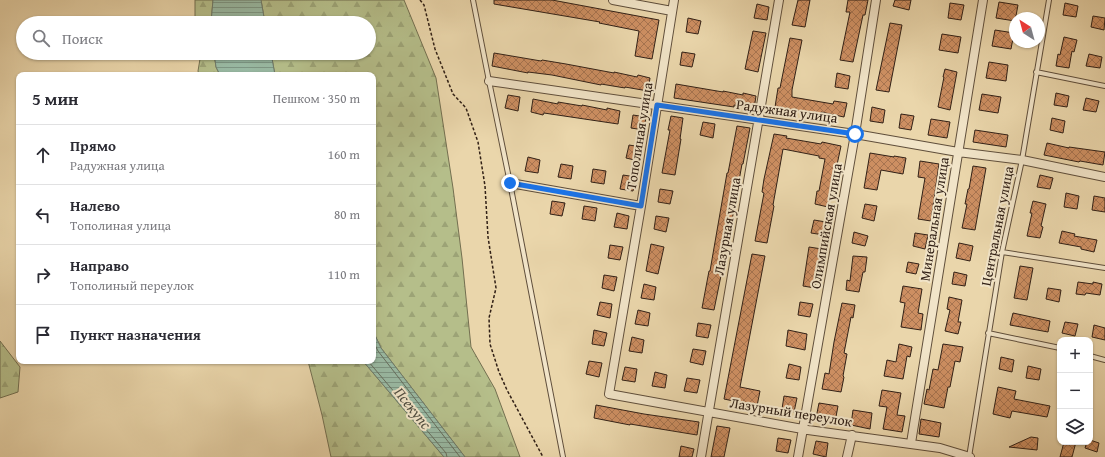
<!DOCTYPE html>
<html lang="ru">
<head>
<meta charset="utf-8">
<style>
	:root { --surface:#fff; --page:#f2f2f3; --text:#2b2b33; --muted:#7c7c81; --line:#e1e1e2 }
	body { margin:0; font-family:"Gentium Book Plus",serif; background:var(--page); color:var(--text) }
	.controls { position:absolute; right:12px; bottom:12px; display:grid; overflow:hidden; border-radius:8px; box-shadow:0 1px 3px #0004 }
	.controls button { width:36px; height:36px; display:grid; place-items:center; padding:0; border:0; border-bottom:1px solid var(--line); background:var(--surface); color:var(--text); font:20px sans-serif }
	.compass { position:absolute; left:1009px; top:12px; width:36px; height:36px; border-radius:50%; background:var(--surface); box-shadow:0 1px 3px #0004; rotate:324deg }
	.stop { position:absolute; width:12px; height:12px; margin:-9px; border:3px solid #1a73e8; border-radius:50%; background:#fff }
	.stop.end { background:#1a73e8; border-color:#fff; box-shadow:0 1px 4px #0008 }
	.list { margin:0; padding:0; list-style:none }
	h2 { display:flex; justify-content:space-between; align-items:center; height:52px; margin:0; padding:0 16px; font-size:17px }
	h2 small { font-size:13px; font-weight:400; color:var(--muted) }
	.list li { display:grid; grid-template-columns:26px 1fr auto; gap:12px; align-items:center; box-sizing:border-box; height:60px; padding:0 16px; border-top:1px solid var(--line) }
	.list b { display:block; font-size:15px; white-space:nowrap }
	.list p { margin:0; font-size:13px; white-space:nowrap; color:var(--muted) }
	.list em { font-size:13px; font-style:normal; color:var(--muted) }
	.icon { flex:none; width:22px; height:22px; fill:none; stroke:currentColor; stroke-width:2; stroke-linecap:round; stroke-linejoin:round }
	.map { position:relative; flex:none; width:1105px; height:457px; overflow:hidden }
	.search { position:absolute; background:var(--surface); box-shadow:0 1px 3px #0004; left:16px; top:16px; width:360px; height:44px; display:flex; align-items:center; gap:10px; box-sizing:border-box; padding:0 14px; border-radius:22px; color:var(--muted); font-size:15px }
	.panel { position:absolute; background:var(--surface); box-shadow:0 1px 3px #0004; left:16px; top:72px; width:360px; height:292px; border-radius:8px }
	.map>svg:first-child { display:block }
	.forest { fill:url(#forest-firs); stroke:#736f50 }
	.water { fill:url(#water-rules); stroke:#6f7c6b }
	.lines { fill:none; stroke-linecap:round; stroke-linejoin:round }
	.shore { stroke:#656d5d; stroke-width:1 }
	.building { fill:url(#building-cross-hatch); stroke:#312016 }
	.lane-casing { stroke:#5f4e3b; stroke-width:6 }
	.street-casing { stroke:#5f4e3b; stroke-width:10 }
	.path { stroke:#312016; stroke-width:1.5; stroke-dasharray:3 2; stroke-linecap:butt }
	.lane { stroke:#f1e4c8; stroke-width:4 }
	.street { stroke:#f1e4c8; stroke-width:8 }
	.route { stroke:#1a73e8; stroke-width:5 }
	.labels { text-anchor:middle; dominant-baseline:central; stroke-width:4; stroke-linejoin:round; paint-order:stroke }
	.street-label { font-size:14px; fill:#312016; stroke:#f1e4c8 }
	.water-label { font-size:15px; font-style:italic; fill:#504e41; stroke:#f1e4c8 }
</style>
</head>
<body>
<div class="map">
<svg width="1105" height="457" viewBox="0 0 1105 457">
	<defs>
		<pattern id="forest-firs" width="22" height="20" patternUnits="userSpaceOnUse"><rect width="22" height="20" fill="#b5be8a"/><path d="M5 1l3.5 6h-7zM16 11l3.5 6h-7z" fill="#9ca376"/></pattern>
		<pattern id="water-rules" width="6" height="5" patternUnits="userSpaceOnUse"><rect width="6" height="5" fill="#99baa4"/><path d="M0 2.5h6" fill="none" stroke="#7d9785"/></pattern>
		<pattern id="building-cross-hatch" width="8" height="8" patternUnits="userSpaceOnUse"><rect width="8" height="8" fill="#cd8f62"/><path d="M0 0l8 8M0 8l8-8" fill="none" stroke="#a77450"/></pattern>
	</defs>
	<rect width="100%" height="100%" fill="#ead6ab"/>
	<filter id="stains"><feTurbulence type="fractalNoise" baseFrequency=".005" numOctaves="4"/><feColorMatrix values="0 0 0 0 .2 0 0 0 0 .09 0 0 0 0 .02 0 0 0 .5 -.17"/></filter>
	<radialGradient id="worn" r=".72"><stop offset=".6" stop-color="#630" stop-opacity="0"/><stop offset="1" stop-color="#630" stop-opacity=".3"/></radialGradient>
	<path class="forest" d="M195,0H213L211,23H197L195,16Z
		M261,0H404L436,78L453,188L462,258L471,347L495,389L520,457H465L381,348L373,331V75H275L271,53H369V23H265Z
		M201,53H214L216,67L220,75H199L198,71Z
		M0,341L20,367L18,392L0,398Z
		M308,361H363L444,457H331L322,415Z"/>
	<path class="water" d="M213,0H261L265,23H211Z
		M214,53H271L275,75H220L216,67Z
		M373,331L381,348L465,457H444L363,361H373Z"/>
	<g class="lines">
		<path class="shore" d="M373,341L378,351L460,457
			M368,361L446,453L447,457"/>
	</g>
	<path class="building" d="M494,0H552L659,20L652,59L635,56L639,31L599,23L600,22L494,4Z
		M798,0H810L805,27L792,25Z
		M848,0H868L865,15H863L853,62L840,60L850,12H846Z
		M895,0H911L909,10L893,6Z
		M999,2L1018,5L1015,21L996,18Z
		M950,3L964,5L961,20L948,18Z
		M1065,3L1078,6L1076,17L1063,15Z
		M757,4L769,7L767,20L754,18Z
		M1093,16L1105,18L1104,30L1091,27Z
		M688,18L701,21L698,34L686,32Z
		M890,23L902,25L889,92L876,90Z
		M995,30L1014,33L1011,49L992,46Z
		M753,31L766,33L758,72L745,69Z
		M942,34L961,37L958,53L939,50Z
		M1064,37L1077,40L1074,52L1072,51L1069,68L1056,66L1058,54L1060,55Z
		M790,38L802,40L792,90V97L833,104L834,101L847,103L844,117L821,112L820,118L801,114L802,111L775,107L778,88H780Z
		M682,52L695,54L692,67L680,65Z
		M494,53L541,61L542,60L566,64L614,73V72L637,77L638,75L650,78L648,91L625,87V88L601,84V85L552,75L528,72V73L492,66Z
		M1089,54L1102,57L1100,68L1086,66Z
		M989,62L1008,65L1006,81L986,78Z
		M945,69L957,72L950,110L938,107L944,77H943Z
		M837,73L850,76L848,89L835,87Z
		M676,84L723,92V91L743,95V93L756,96L754,109L734,105V107L674,98Z
		M1056,93L1069,96L1067,107L1054,105Z
		M982,94L1001,97L998,113L979,110Z
		M508,95L520,97L518,111L505,108Z
		M1086,98L1099,101L1096,112L1083,110Z
		M533,99L558,104V102L582,106V105L607,110V108L620,111L618,124L544,113L543,115L531,112Z
		M872,107L885,110L883,123L870,121Z
		M901,114L914,116L911,130L899,128Z
		M633,115L646,117L644,130L631,128Z
		M671,116L683,118L680,139H681L675,175L662,173L670,130H668Z
		M1052,118L1065,121L1063,133L1050,130Z
		M931,119L950,122L947,138L928,135Z
		M703,122L715,124L713,138L700,135Z
		M737,126L750,128L743,164H742L727,248L725,261H724L714,310L702,308L709,271H710L727,173H728Z
		M975,130L1008,135L1006,147L973,142Z
		M774,134L787,136L786,138L821,144L822,142L841,146L828,207L815,204L817,191H819L825,159L819,158V156L783,149L773,205L774,206L767,243L755,241L764,193L762,192L764,179Z
		M1047,143L1069,148V147L1105,152L1103,165L1080,161L1079,162L1044,155Z
		M629,145L641,147L639,161L626,158Z
		M870,153L894,157V156L906,158L903,174L881,170L877,190L864,188Z
		M528,157L540,160L538,173L525,171Z
		M920,161L939,164L931,221L918,219L925,178L918,177Z
		M561,164L573,166L571,179L558,177Z
		M973,166L986,168L975,230L962,228L967,204H965L968,189H969Z
		M593,169L606,171L604,184L591,182Z
		M623,175L636,177L633,191L620,189Z
		M1040,175L1053,178L1050,189L1037,187Z
		M660,189L673,191L670,204L658,202Z
		M1066,193L1079,196L1077,209L1064,207Z
		M1094,196L1105,198V212L1092,210Z
		M552,201L565,203L562,216L550,214Z
		M1033,201L1046,204L1041,226L1043,227L1040,238L1027,236L1032,213H1030Z
		M865,204L877,206L874,221L862,218Z
		M584,206L597,208L595,221L582,219Z
		M617,213L629,216L627,229L614,227Z
		M656,216L669,218L666,232L654,229Z
		M814,220L826,222L824,235L811,233Z
		M1062,231L1075,234L1074,236L1097,240L1094,252L1081,249V247L1059,243Z
		M854,232L868,236L865,246L852,243Z
		M915,233L928,235L925,249L913,246Z
		M959,243L973,246L970,261L956,258Z
		M651,244L664,247L658,274L646,271Z
		M610,245L623,247L620,260L608,258Z
		M809,247L822,249L815,288L803,286Z
		M752,254L765,256L740,387L760,391L757,406L724,399Z
		M853,256L867,257L865,272H863L859,292L846,290L847,280L850,281Z
		M908,262L919,264L916,274L906,272Z
		M1020,266L1033,268L1027,300L1014,298Z
		M954,272L967,275L965,286L952,284Z
		M604,275L617,277L614,291L602,288Z
		M1078,282L1093,284V282L1102,284L1100,295L1086,293L1085,295L1076,294Z
		M644,284L656,287L654,300L641,298Z
		M903,286L922,289L918,313L923,314L921,330L901,327L905,303L900,302Z
		M1048,288L1061,290L1059,302L1046,299Z
		M949,297L962,300L958,322H961L958,334L945,331L950,310L947,309Z
		M600,302L612,304L610,318L597,315Z
		M800,302L813,304L810,317L798,315Z
		M842,303L855,305L853,318L851,317L844,353L847,354L843,376L844,377L841,392L822,389L825,373L829,374L834,342Z
		M638,310L650,313L648,326L635,324Z
		M1013,313L1050,321L1048,332L1010,325Z
		M1065,322L1078,324L1075,336L1062,333Z
		M698,323L711,325L708,338L696,336Z
		M1094,325L1105,328V340L1092,337Z
		M594,330L607,333L604,346L592,344Z
		M788,330L807,334L805,350L786,346Z
		M632,337L644,340L642,353L629,351Z
		M899,344L912,347L910,357L907,356L903,379L884,376L887,360L896,362Z
		M943,344L963,347L960,362L955,361L950,387H948L944,408L924,404L927,389L929,390L933,369L938,370Z
		M693,349L706,351L703,365L690,362Z
		M1001,357L1014,360L1012,372L999,369Z
		M589,361L602,363L599,377L586,374Z
		M789,364L801,367L799,380L786,378Z
		M1028,366L1041,369L1039,380L1026,378Z
		M625,367L637,369L635,382L622,380Z
		M655,372L667,375L665,388L652,386Z
		M687,378L700,380L697,393L684,391Z
		M998,387L1016,391L1014,399L1050,406L1047,417L1012,411L1010,418L993,414Z
		M882,390L901,393L897,415L905,416L902,432L883,429L887,407L879,406Z
		M784,396L797,398L794,412L782,409Z
		M819,403L838,406L835,422L816,418Z
		M596,405L644,414L699,422L697,435L630,424V425L594,418Z
		M853,410L872,413L870,429L851,425Z
		M921,419L941,423L939,437L919,434Z
		M717,426L730,428L724,457H711Z
		M1031,437L1038,438L1037,450L1009,447Z
		M778,438L791,440L788,453L776,451Z
		M1090,440L1099,443L1097,452L1085,448L1087,442H1090Z
		M816,441L828,443L826,457L813,454Z
		M1064,442H1076L1072,457H1060Z
		M681,446L694,449L692,457H679Z"/>
	<g class="lines">
		<defs>
			<path id="lane" d="M473,0L489,81L510,183L563,457
				M1036,72L1105,86
				M1002,252L1105,268
				M988,333L1060,348
				M1090,356L1105,360
				M969,457L1002,252L1022,160L1049,0"/>
			<path id="street" d="M613,0L672,11
				M674,0L641,206L609,394L808,430L940,448L970,457
				M489,81L855,134L958,152L1022,160L1105,177
				M510,183L641,206
				M911,443L983,0
				M701,457L779,0
				M798,457L855,134L876,0
				M847,457L852,435"/>
		</defs>
		<use href="#lane" class="lane-casing"/>
		<use href="#street" class="street-casing"/>
		<path class="path" d="M420,0L424,5L435,49L453,94L466,108L478,142L485,186L488,237L496,288L489,318L490,344L499,372L507,390L543,457"/>
		<use href="#lane" class="lane"/>
		<use href="#street" class="street"/>
	</g>
	<g class="lines">
		<path class="route" d="M510,183L641,206L657,105L855,134"/>
	</g>
	<g class="labels">
		<g class="street-label">
			<text transform="translate(787 111) rotate(8)">Радужная улица</text>
			<text transform="translate(639 136) rotate(-81)">Тополиная улица</text>
			<text transform="translate(934 219) rotate(-81)">Минеральная улица</text>
			<text transform="translate(727 226) rotate(-80)">Лазурная улица</text>
			<text transform="translate(826 226) rotate(-80)">Олимпийская улица</text>
			<text transform="translate(997 226) rotate(-79)">Центральная улица</text>
			<text transform="translate(791 412) rotate(9)">Лазурный переулок</text>
		</g>
		<g class="water-label">
			<text transform="translate(413 408) rotate(51)">Псекупс</text>
		</g>
	</g>
	<rect width="100%" height="100%" filter="url(#stains)"/>
	<rect width="100%" height="100%" fill="url(#worn)"/>
</svg>
<div class="controls">
<button>+</button>
<button>−</button>
<button><svg class="icon" aria-label="layers" viewBox="0 0 24 24"><path d="M12 4l9 5-9 5-9-5zM3 14l9 5 9-5"/></svg></button>
</div>
<svg class="compass" viewBox="-18 -18 36 36"><path d="M0-13l5 13h-10z" fill="#e53935"/><path d="M0 13l5-13h-10z" fill="#7c7c81"/></svg>
<div class="stop" style="left:855px;top:134px"></div>
<div class="stop end" style="left:510px;top:183px"></div>
<div class="search"><svg class="icon" aria-label="search" viewBox="0 0 24 24"><circle cx="10" cy="10" r="6"/><path d="M15 15l6 6"/></svg>Поиск</div>
<section class="panel">
<h2>5 мин<small>Пешком · 350 m</small></h2>
<ul class="list">
<li><svg class="icon" aria-label="ahead" viewBox="0 0 24 24"><path d="M12 20V5M6 11l6-6 6 6"/></svg><div><b>Прямо</b><p>Радужная улица</p></div><em>160 m</em></li>
<li><svg class="icon" aria-label="left" viewBox="0 0 24 24"><path d="M17 20v-9H6M10 6l-5 5 5 5"/></svg><div><b>Налево</b><p>Тополиная улица</p></div><em>80 m</em></li>
<li><svg class="icon" aria-label="right" viewBox="0 0 24 24"><path d="M7 20v-9h11M14 6l5 5-5 5"/></svg><div><b>Направо</b><p>Тополиный переулок</p></div><em>110 m</em></li>
<li><svg class="icon" aria-label="arrive" viewBox="0 0 24 24"><path d="M6 21V4h12l-3 4 3 4H6"/></svg><div><b>Пункт назначения</b></div></li>
</ul>
</section>
</div>
</body>
</html>
